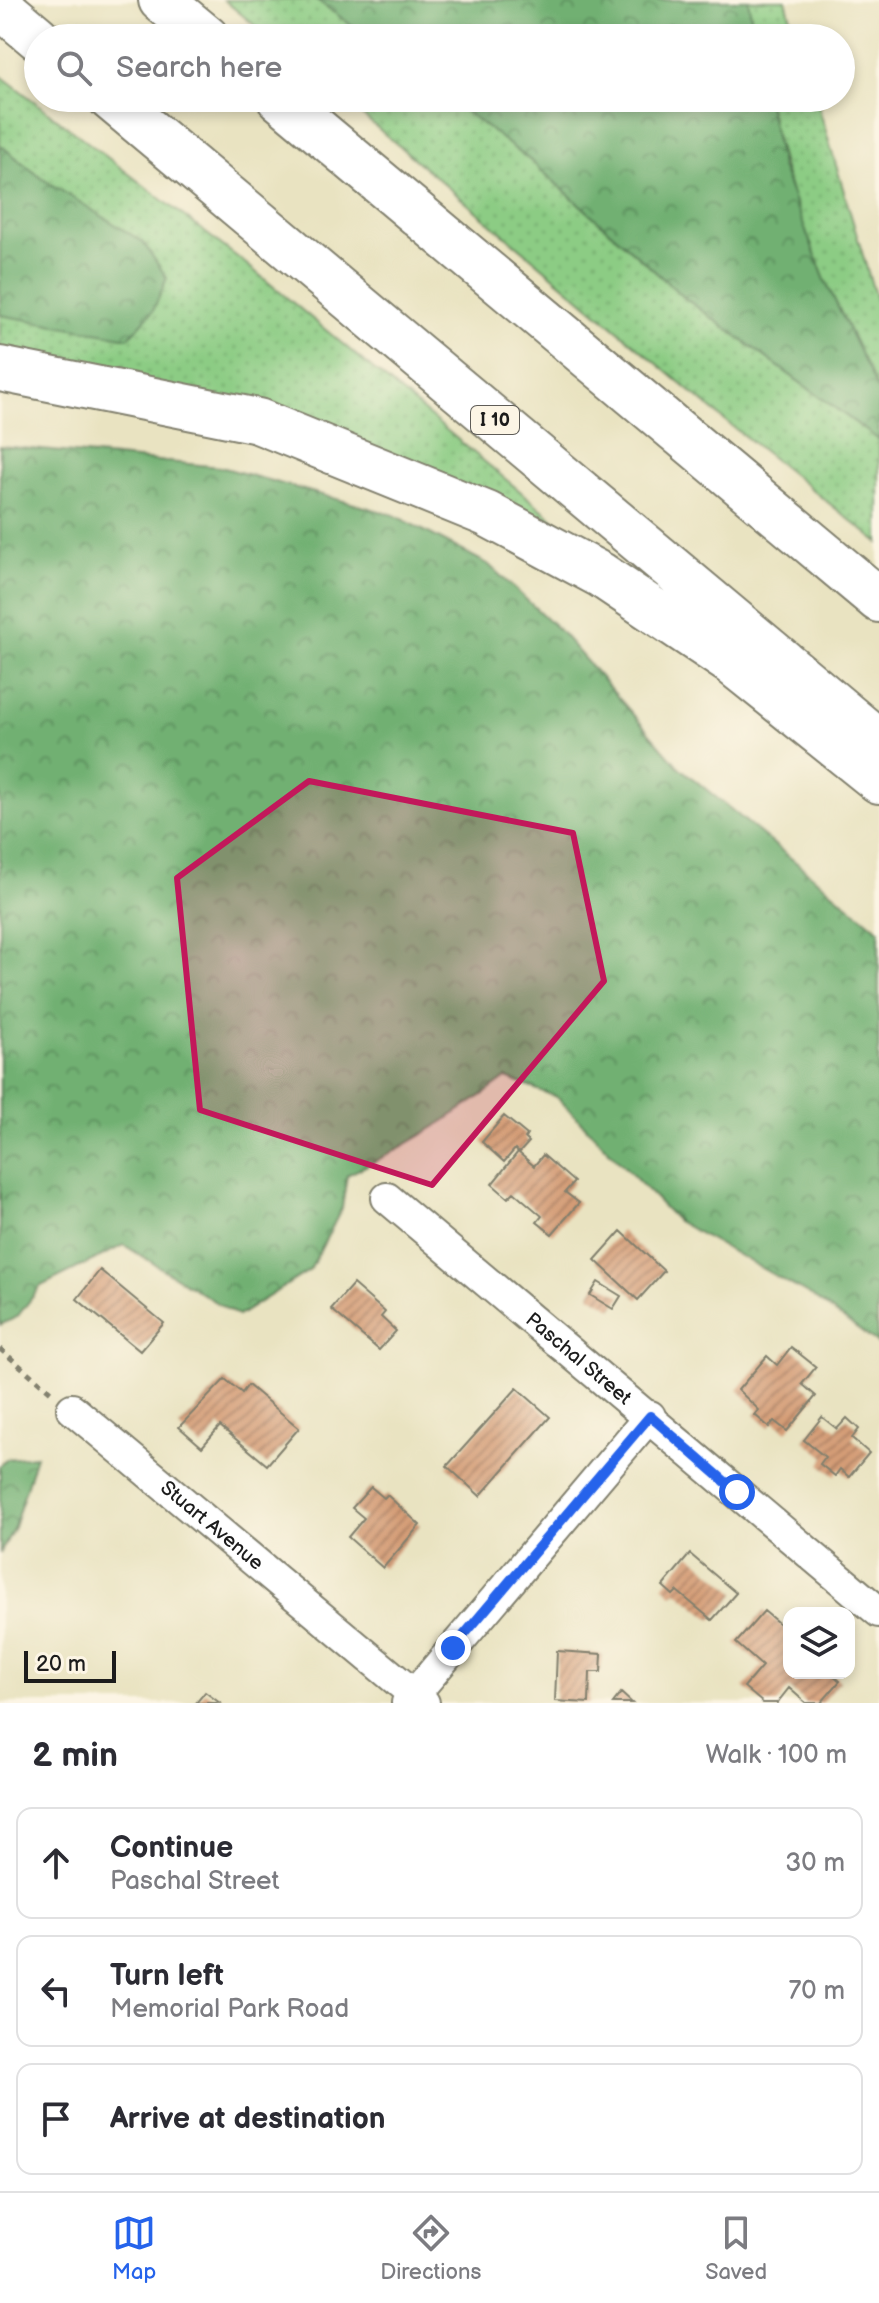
<!DOCTYPE html>
<html lang="en">
<head>
<meta charset="utf-8">
<style>
	:root { --surface:#fff; --page:#f7f7f7; --text:#2b2b33; --muted:#7c7c81; --line:#e1e1e2; --accent:#2563eb }
	body { margin:0; font-family:"Balsamiq Sans",sans-serif; background:var(--page); color:var(--text) }
	.controls { position:absolute; right:24px; bottom:24px; display:grid; overflow:hidden; border-radius:16px; box-shadow:0 4px 12px #0003 }
	.controls button { width:72px; height:72px; display:grid; place-items:center; padding:0; border:0; border-bottom:2px solid var(--line); background:var(--surface); color:var(--text); font:40px sans-serif }
	.scale { position:absolute; left:24px; bottom:20px; width:92px; box-sizing:border-box; padding-left:8px; border:4px solid #1c1c1c; border-top:0; font-size:22px; line-height:28px; white-space:nowrap; color:#1c1c1c; -webkit-text-stroke:6px #fcf5e5; paint-order:stroke }
	.stop { position:absolute; width:24px; height:24px; margin:-18px; border:6px solid #2563eb; border-radius:50%; background:#fff }
	.stop.end { background:#2563eb; border-color:#fff; box-shadow:0 2px 8px #0008 }
	.list { margin:0; padding:0; list-style:none }
	h2 { display:flex; justify-content:space-between; align-items:center; height:104px; margin:0; padding:0 32px; font-size:34px }
	h2 small { font-size:26px; font-weight:400; color:var(--muted) }
	.list li { display:grid; grid-template-columns:52px 1fr auto; gap:24px; align-items:center; box-sizing:border-box; height:112px; margin:0 16px 16px; padding:0 16px; border:2px solid var(--line); border-radius:16px }
	.list b { display:block; font-size:30px; white-space:nowrap }
	.list p { margin:0; font-size:26px; white-space:nowrap; color:var(--muted) }
	.list em { font-size:26px; font-style:normal; color:var(--muted) }
	.icon { flex:none; width:44px; height:44px; fill:none; stroke:currentColor; stroke-width:2; stroke-linecap:round; stroke-linejoin:round }
	.map { position:relative; flex:none; width:879px; height:1703px; overflow:hidden }
	.search { position:absolute; background:var(--surface); box-shadow:0 4px 12px #0003; left:24px; right:24px; top:24px; height:88px; display:flex; align-items:center; gap:20px; box-sizing:border-box; padding:0 28px; border-radius:44px; color:var(--muted); font-size:30px }
	.sheet { height:488px; background:var(--surface) }
	nav { display:flex; justify-content:space-around; align-items:center; box-sizing:border-box; height:112px; border-top:2px solid var(--line); background:var(--surface); font-size:22px; color:var(--muted) }
	nav a { display:grid; justify-items:center; gap:4px }
	nav .on { color:var(--accent) }
	.map>svg:first-child { display:block }
	.grass { fill:url(#grass-dots); stroke:#547450; stroke-width:2 }
	.forest { fill:url(#forest-crowns); stroke:#466647; stroke-width:2 }
	.building { fill:url(#building-hatch) }
	.lines { fill:none; stroke-linecap:round; stroke-linejoin:round }
	.minor-casing { stroke:#82806e; stroke-width:34 }
	.motorway-casing { stroke:#82806e; stroke-width:48 }
	.path { stroke:#82806e; stroke-width:5; stroke-dasharray:6 6; stroke-linecap:butt }
	.minor { stroke:#fff; stroke-width:30 }
	.motorway { stroke:#fff; stroke-width:44 }
	.route { stroke:#2563eb; stroke-width:10 }
	.marked { fill:#c2185b; fill-opacity:0.2; stroke:#c2185b; stroke-width:6; stroke-linejoin:round }
	.labels { text-anchor:middle; dominant-baseline:central; stroke-width:8; stroke-linejoin:round; paint-order:stroke }
	.shield { fill:#fcf5e5; stroke:#5f5d58; stroke-width:2 }
	.shield-label { font-size:18px; font-weight:bold; fill:#1c1c1c }
	.street-label { font-size:20px; fill:#1c1c1c; stroke:#fcf5e5 }
</style>
</head>
<body>
<div class="map">
<svg width="879" height="1703" viewBox="0 0 879 1703">
	<defs>
		<pattern id="grass-dots" width="8" height="8" patternUnits="userSpaceOnUse" patternTransform="scale(2)"><rect width="8" height="8" fill="#8ccc84"/><path d="M2 2h.1M6 6h.1" fill="none" stroke="#78af71" stroke-width="1.8" stroke-linecap="round"/></pattern>
		<pattern id="forest-crowns" width="20" height="18" patternUnits="userSpaceOnUse" patternTransform="scale(2)"><rect width="20" height="18" fill="#71b072"/><path d="M2 6a3 3 0 1 1 6 0M12 15a3 3 0 1 1 6 0" fill="none" stroke="#5c8e5d"/></pattern>
		<pattern id="building-hatch" width="6" height="6" patternUnits="userSpaceOnUse" patternTransform="scale(2)"><rect width="6" height="6" fill="#d49c76"/><path d="M-1 1l2-2M0 6l6-6M5 7l2-2" fill="none" stroke="#ab7e60"/></pattern>
	</defs>
	<rect width="100%" height="100%" fill="#fcf5e5"/>
	<filter id="ink" filterUnits="userSpaceOnUse"><feTurbulence type="fractalNoise" baseFrequency=".0125" numOctaves="2"/><feDisplacementMap in="SourceGraphic" scale="16" xChannelSelector="R" yChannelSelector="G"/><feConvolveMatrix kernelMatrix="1 2 1 2 8 2 1 2 1" color-interpolation-filters="sRGB"/></filter>
	<filter id="wash" filterUnits="userSpaceOnUse"><feTurbulence type="fractalNoise" baseFrequency=".006" numOctaves="4" result="noise"/><feDisplacementMap in="SourceGraphic" scale="32" xChannelSelector="R" yChannelSelector="G"/><feGaussianBlur stdDeviation="1.8" result="paint"/><feColorMatrix in="noise" values="0 0 0 0 0 0 0 0 0 0 0 0 0 0 0 0 0 1.4 0 .05"/><feComposite in="paint" operator="in"/></filter>
	<g filter="url(#wash)">
		<rect width="100%" height="100%" fill="#e9e3c1"/>
		<path class="grass" d="M224,0H317L369,38H270Z
			M748,0H786L796,38H755Z
			M0,75L245,263L579,540L0,359V315L54,322L43,179L0,145Z
			M342,98H448L532,162L686,299L879,440V543L723,419Z
			M767,98H816L879,309V392C826,304 787,199 767,98Z"/>
		<path class="forest" d="M317,0H748L755,38H369Z
			M448,98H767L781,166L825,280L879,392V440L686,299L532,162Z
			M0,145L43,179L143,242L167,278L153,311L128,338L0,315Z
			M0,446L221,467L394,515L488,564L559,630L679,767L879,930L877,1343L813,1297L677,1221L557,1097L506,1078C455,1116 405,1148 347,1175L342,1208L310,1270L238,1316L124,1245L41,1286L17,1317L0,1325Z
			M36,1456L14,1527L0,1554V1466L7,1459Z"/>
		<g id="blocks">
			<path class="building" d="M504,1116L527,1135L525,1138L529,1142L519,1153L534,1166L543,1155L574,1182L565,1192L579,1203L552,1234L537,1222L542,1216L514,1192L508,1198L492,1184L518,1152L515,1149L504,1162L482,1142Z
				M621,1231L664,1271L638,1300L595,1260Z
				M100,1270L164,1323L140,1351L77,1299Z
				M598,1282L621,1296L613,1309L590,1295Z
				M353,1284L385,1312L381,1317L396,1331L379,1350L331,1309Z
				M791,1347L816,1367L802,1384L816,1396L787,1431L774,1421L769,1427L755,1415L759,1410L738,1390L767,1356L777,1365Z
				M225,1379L242,1393L248,1385L299,1428L267,1465L220,1426L202,1447L179,1427Z
				M517,1388L550,1417L480,1496L447,1466Z
				M822,1417L837,1429L847,1418L859,1429L852,1438L869,1453L849,1477L840,1469L835,1476L820,1464L825,1457L804,1440Z
				M371,1487L384,1498L387,1495L420,1525L383,1568L348,1537L364,1518L352,1508Z
				M690,1554L736,1593L712,1620L677,1591L673,1595L663,1586Z
				M764,1611L789,1632V1673H831L840,1681L821,1703H806L789,1688L777,1703H763L744,1687L762,1666L736,1643Z
				M557,1651L602,1654L601,1672H590L589,1703L555,1701Z
				M205,1692L220,1703H196Z
				M621,1693L632,1703H613Z"/>
		</g>
	</g>
	<g filter="url(#ink)">
		<use href="#blocks" fill-opacity="0" stroke="#82806e" stroke-width="2"/>
		<g class="lines">
			<defs>
				<g id="minor">
					<path id="s1" d="M387,1198L879,1612"/>
					<path id="s2" d="M72,1409L424,1703"/>
					<path d="M407,1703L650,1416"/>
				</g>
				<path id="motorway" d="M161,0L207,38
					M0,6L38,38
					M110,98L879,742
					M279,98L879,600
					M0,369L258,421L487,514L601,575L732,663L879,781"/>
			</defs>
			<use href="#minor" class="minor-casing"/>
			<use href="#motorway" class="motorway-casing"/>
			<path class="path" d="M0,1349L51,1392"/>
			<use href="#minor" class="minor"/>
			<use href="#motorway" class="motorway"/>
		</g>
	</g>
	<g class="lines" filter="url(#ink)">
		<path class="route" d="M453,1648L650,1416L737,1492"/>
	</g>
	<path class="marked" d="M309,781L573,833L604,981L432,1185L200,1110L177,878Z"/>
	<g class="labels">
		<rect class="shield" x="471" y="406" width="48" height="28" rx="6"/>
		<g class="shield-label">
			<text x="495" y="420">I 10</text>
		</g>
		<g class="street-label">
			<text stroke="none"><textPath href="#s1" startOffset="250">Paschal Street</textPath></text>
			<text stroke="none"><textPath href="#s2" startOffset="182">Stuart Avenue</textPath></text>
		</g>
	</g>
</svg>
<div class="controls">
<button><svg class="icon" aria-label="layers" viewBox="0 0 24 24"><path d="M12 4l9 5-9 5-9-5zM3 14l9 5 9-5"/></svg></button>
</div>
<div class="scale">20 m</div>
<div class="stop" style="left:737px;top:1492px"></div>
<div class="stop end" style="left:453px;top:1648px"></div>
<div class="search"><svg class="icon" aria-label="search" viewBox="0 0 24 24"><circle cx="10" cy="10" r="6"/><path d="M15 15l6 6"/></svg>Search here</div>
</div>
<section class="sheet">
<h2>2 min<small>Walk · 100 m</small></h2>
<ul class="list">
<li><svg class="icon" aria-label="ahead" viewBox="0 0 24 24"><path d="M12 20V5M6 11l6-6 6 6"/></svg><div><b>Continue</b><p>Paschal Street</p></div><em>30 m</em></li>
<li><svg class="icon" aria-label="left" viewBox="0 0 24 24"><path d="M17 20v-9H6M10 6l-5 5 5 5"/></svg><div><b>Turn left</b><p>Memorial Park Road</p></div><em>70 m</em></li>
<li><svg class="icon" aria-label="arrive" viewBox="0 0 24 24"><path d="M6 21V4h12l-3 4 3 4H6"/></svg><div><b>Arrive at destination</b></div></li>
</ul>
</section>
<nav>
<a class="on"><svg class="icon" aria-label="map" viewBox="0 0 24 24"><path d="M3 6l6-2 6 2 6-2v14l-6 2-6-2-6 2zM9 4v14M15 6v14"/></svg>Map</a>
<a><svg class="icon" aria-label="directions" viewBox="0 0 24 24"><path d="M12 3l9 9-9 9-9-9zM9 14v-3h6M13 9l2 2-2 2"/></svg>Directions</a>
<a><svg class="icon" aria-label="saved" viewBox="0 0 24 24"><path d="M7 4h10v16l-5-4-5 4z"/></svg>Saved</a>
</nav>
</body>
</html>
